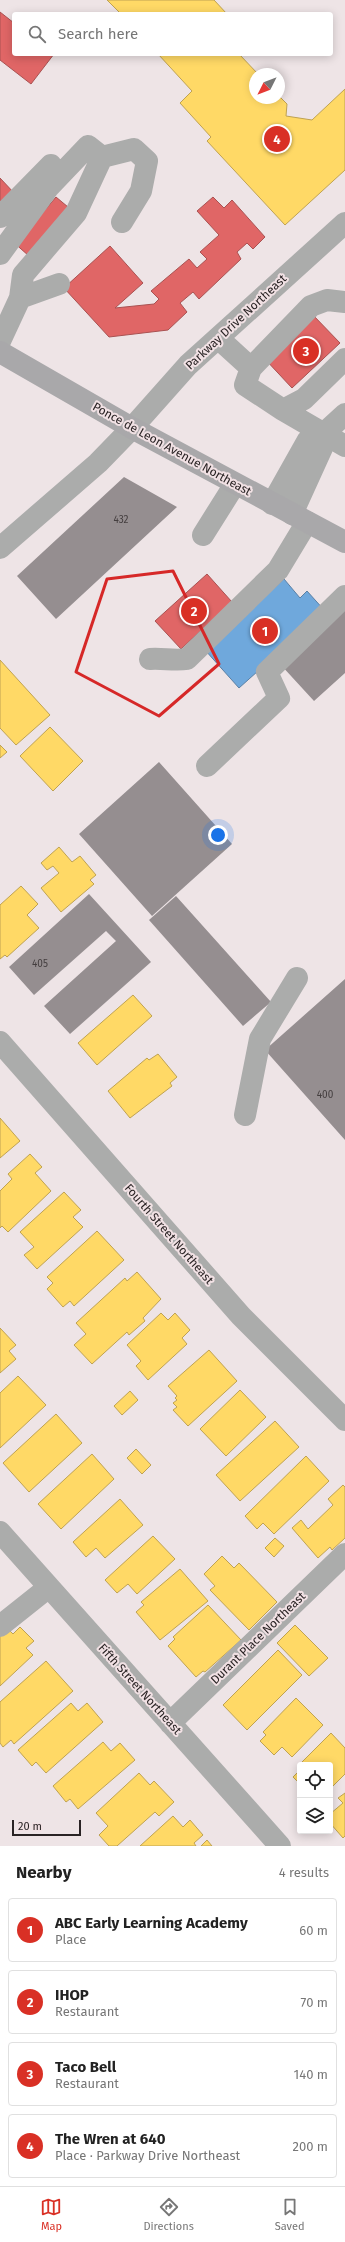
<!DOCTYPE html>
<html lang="en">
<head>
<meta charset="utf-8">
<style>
	:root { --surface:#fff; --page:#f2f2f2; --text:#222; --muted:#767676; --line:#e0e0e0; --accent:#d93025 }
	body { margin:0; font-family:"Fira Sans",sans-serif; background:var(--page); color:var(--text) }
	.controls { position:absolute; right:12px; bottom:12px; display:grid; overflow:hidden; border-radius:4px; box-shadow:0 2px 10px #0003 }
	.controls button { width:36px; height:36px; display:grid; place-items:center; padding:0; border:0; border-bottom:1px solid var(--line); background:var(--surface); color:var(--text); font:20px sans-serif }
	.compass { position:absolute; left:249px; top:68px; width:36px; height:36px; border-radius:50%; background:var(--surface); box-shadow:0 2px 10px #0003; rotate:228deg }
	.scale { position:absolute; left:12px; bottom:10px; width:69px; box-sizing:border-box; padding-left:4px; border:2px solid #292324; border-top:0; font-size:11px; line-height:14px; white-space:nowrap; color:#292324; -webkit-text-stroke:3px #f1e1e4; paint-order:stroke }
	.you { position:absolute; left:218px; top:835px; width:14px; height:14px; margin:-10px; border:3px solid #fff; border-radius:50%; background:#1a73e8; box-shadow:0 0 0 6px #1a73e833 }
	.badge { display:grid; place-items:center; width:26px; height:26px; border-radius:50%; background:var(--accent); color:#fff; font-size:13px; font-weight:700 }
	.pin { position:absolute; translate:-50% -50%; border:2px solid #fff; box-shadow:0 1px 4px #0006 }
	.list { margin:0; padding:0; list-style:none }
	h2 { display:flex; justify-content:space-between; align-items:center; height:52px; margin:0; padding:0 16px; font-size:17px }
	h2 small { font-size:13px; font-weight:400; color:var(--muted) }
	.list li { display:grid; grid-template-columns:26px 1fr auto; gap:12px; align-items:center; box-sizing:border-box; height:64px; margin:0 8px 8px; padding:0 8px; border:1px solid var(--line); border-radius:4px }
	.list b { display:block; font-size:15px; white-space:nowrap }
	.list p { margin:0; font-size:13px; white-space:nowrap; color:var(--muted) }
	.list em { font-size:13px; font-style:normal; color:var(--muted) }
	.icon { flex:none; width:22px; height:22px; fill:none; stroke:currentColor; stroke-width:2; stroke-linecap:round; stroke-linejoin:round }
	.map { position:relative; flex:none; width:345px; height:1846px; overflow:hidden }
	.search { position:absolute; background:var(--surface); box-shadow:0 2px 10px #0003; left:12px; right:12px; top:12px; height:44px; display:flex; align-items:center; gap:10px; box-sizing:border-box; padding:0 14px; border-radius:4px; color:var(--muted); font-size:15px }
	.sheet { height:340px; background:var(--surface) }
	nav { display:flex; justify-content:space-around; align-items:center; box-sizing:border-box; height:56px; border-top:1px solid var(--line); background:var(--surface); font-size:11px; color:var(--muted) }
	nav a { display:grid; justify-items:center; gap:2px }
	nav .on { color:var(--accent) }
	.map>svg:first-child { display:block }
	.homes { fill:#ffd966; stroke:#bfa252 }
	.shops { fill:#e06666; stroke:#a95252 }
	.schools { fill:#6fa8dc; stroke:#5a80a5 }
	.building { fill:#958e90 }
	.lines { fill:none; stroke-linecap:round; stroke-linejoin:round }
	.minor { stroke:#abacab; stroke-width:22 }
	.highway { stroke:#a9a8aa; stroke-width:22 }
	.marked { fill:none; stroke:#d62828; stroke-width:3; stroke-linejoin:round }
	.labels { text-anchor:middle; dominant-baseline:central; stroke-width:4; stroke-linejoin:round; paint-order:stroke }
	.number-label { font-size:10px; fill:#443e3f }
	.street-label { font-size:12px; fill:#292324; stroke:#f1e1e4 }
</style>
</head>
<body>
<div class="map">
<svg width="345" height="1846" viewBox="0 0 345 1846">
	<rect width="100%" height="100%" fill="#eee4e6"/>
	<path class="homes" d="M107,0H214L227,14H121Z
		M158,54H239L258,74H255V98H279V96L287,104L286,116L312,120L345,89V170L285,225L207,141L211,137L180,103L192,91Z
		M0,660L50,715L16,745L0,728Z
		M50,727L83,761L53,791L20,756Z
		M0,745L7,752L0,758Z
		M59,847L72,862L80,856L96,875L90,880L94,884L61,912L41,888L59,873L53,866L47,870L41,863Z
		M21,886L38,904L27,915L39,928L7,957L5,955L0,959V905Z
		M133,995L152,1016L97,1065L78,1043Z
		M158,1054L177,1077L170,1083L172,1086L130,1118L108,1091L147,1058L149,1060Z
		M0,1118L20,1141L0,1158Z
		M30,1154L42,1167L35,1173L51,1191L8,1232L2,1226L0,1228V1191L12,1179L8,1174Z
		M64,1192L81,1210L73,1217L83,1227L37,1269L24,1255L34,1247L20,1232Z
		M97,1231L124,1260L74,1306L70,1301L63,1307L47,1289L53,1283L47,1277Z
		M137,1272L161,1299L143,1318L145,1321L129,1335L127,1332L92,1364L74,1345L86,1334L76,1323L125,1278L127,1281Z
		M161,1313L168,1320L175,1313L190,1330L182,1338L187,1344L148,1380L136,1366L141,1361L127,1345Z
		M0,1328L16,1345L9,1351L16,1359L0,1373Z
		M209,1350L237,1381L188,1426L173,1410L177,1407L173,1403L177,1400L175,1398L177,1396L168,1386Z
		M18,1376L46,1405L0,1448V1393Z
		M240,1390L266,1417L226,1456L200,1429Z
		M130,1391L138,1400L122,1415L114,1406Z
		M56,1414L82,1443L29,1492L3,1463Z
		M275,1421L299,1447L240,1501L216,1475Z
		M136,1449L151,1465L142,1474L127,1458Z
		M92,1454L114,1479L61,1529L38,1504Z
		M306,1456L329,1481L274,1534L263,1523L257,1529L245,1516Z
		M343,1485L345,1487V1538L332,1550L330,1547L318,1558L292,1528L301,1520L308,1529L333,1505L328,1499Z
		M120,1499L143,1525L105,1558L96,1548L86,1557L73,1542Z
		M153,1536L175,1559L137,1594L128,1584L117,1593L105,1580Z
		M275,1538L284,1546L274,1557L265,1548Z
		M222,1556L234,1568L239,1563L277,1602L249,1630L210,1590L215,1586L204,1574Z
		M180,1569L208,1601L160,1640L136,1612L144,1605L141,1602Z
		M208,1605L241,1640L205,1672L203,1671L196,1677L168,1646L175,1639L173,1637Z
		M295,1625L328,1658L309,1676L277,1643Z
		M6,1627L13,1634L20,1627L34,1641L26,1648L33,1655L0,1686V1632Z
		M278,1650L302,1675L247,1730L223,1705Z
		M46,1661L73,1691L14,1744L11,1740L3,1747L0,1743V1702Z
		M296,1698L323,1725L292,1757L282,1747L274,1755L260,1741L266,1735L263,1732Z
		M71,1703L78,1711L87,1703L103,1722L46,1773L36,1762L32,1766L18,1750Z
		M331,1733L345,1748V1774L330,1789V1765H300V1769L297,1767Z
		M103,1742L111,1751L120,1743L135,1760L78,1809L70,1799L66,1802L53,1786Z
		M300,1770V1784L293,1777Z
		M139,1773L150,1785L154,1781L174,1802L159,1816L155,1812L117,1846H109L99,1835L108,1826L96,1813Z
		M345,1793V1836L343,1838L330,1823V1814L343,1803L338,1798Z
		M173,1816L183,1827L190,1820L203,1835L194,1843L196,1846H140Z
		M207,1840L212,1846H201Z"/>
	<path class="shops" d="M0,12L14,23V54H54L31,84L0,60Z
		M0,178L15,194L0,209Z
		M56,197L68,207L29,256L12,241L33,224Z
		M213,197L224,208L232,200L265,237L253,249L247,243L237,252L241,259L199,299L193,292L180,303L187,312L168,330L109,337L64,288L110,246L143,283L115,308L154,304L159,299L151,291L189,259L197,268L207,259L200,252L219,235L197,211Z
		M312,314L340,343L292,388L264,358Z
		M207,574L232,602L181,649L155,621Z"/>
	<path class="schools" d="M284,579L300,598L307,591L325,611L239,688L205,650Z"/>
	<path class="building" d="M124,477L177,507L56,619L17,576Z
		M345,609V673L314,701L280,664Z
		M159,762L232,844L152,916L79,834Z
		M89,894L151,962L70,1034L44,1006L116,941L106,931L34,995L9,967Z
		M176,896L271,1002L243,1026L149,920Z
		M345,979V1140L265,1050Z"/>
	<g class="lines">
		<path class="minor" d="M0,217L51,165
			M0,254L48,188L88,146L102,157
			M20,298L23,275L76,213L102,157L134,149L147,161L141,191L122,222
			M345,302L327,300L311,306L251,368L245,385L283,410L304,399L345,359
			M218,338L251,368
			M0,341L20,298L59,284
			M283,410L345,446
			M272,504L308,440L322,435L345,414
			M292,514L322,448V435
			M203,535L235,484
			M0,548L98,463L132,428L188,365L345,223
			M150,659C162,658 175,661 187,659L278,570L307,522
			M207,766L279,698L267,672L345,596
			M0,1042L241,1316L345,1420
			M245,1115L260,1039L297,978
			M0,1532L280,1846
			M0,1626L49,1587
			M170,1723L345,1554"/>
		<path class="highway" d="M0,352L132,428L345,542"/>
	</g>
	<path class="marked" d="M173,571L219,664L159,716L76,672L107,579Z"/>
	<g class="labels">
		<g class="number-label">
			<text x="121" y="520">432</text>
			<text x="40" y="964">405</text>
			<text x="325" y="1095">400</text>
		</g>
		<g class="street-label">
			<text transform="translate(236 322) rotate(-43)">Parkway Drive Northeast</text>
			<text transform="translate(172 449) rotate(29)">Ponce de Leon Avenue Northeast</text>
			<text transform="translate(169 1234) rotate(49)">Fourth Street Northeast</text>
			<text transform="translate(258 1638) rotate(-44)">Durant Place Northeast</text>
			<text transform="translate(140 1689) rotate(48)">Fifth Street Northeast</text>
		</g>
	</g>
</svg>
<div class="controls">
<button><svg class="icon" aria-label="locate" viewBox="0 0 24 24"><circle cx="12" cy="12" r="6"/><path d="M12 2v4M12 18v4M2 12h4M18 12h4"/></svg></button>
<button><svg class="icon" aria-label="layers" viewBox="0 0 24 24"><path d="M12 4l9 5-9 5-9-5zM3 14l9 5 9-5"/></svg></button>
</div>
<svg class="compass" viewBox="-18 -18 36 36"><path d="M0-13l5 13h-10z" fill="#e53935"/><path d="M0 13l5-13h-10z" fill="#767676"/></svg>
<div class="scale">20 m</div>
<div class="you"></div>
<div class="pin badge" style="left:265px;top:631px">1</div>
<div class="pin badge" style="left:194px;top:611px">2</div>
<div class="pin badge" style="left:306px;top:351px">3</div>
<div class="pin badge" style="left:277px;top:139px">4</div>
<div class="search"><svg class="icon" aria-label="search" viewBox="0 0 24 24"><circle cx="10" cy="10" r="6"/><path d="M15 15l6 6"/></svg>Search here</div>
</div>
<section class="sheet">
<h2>Nearby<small>4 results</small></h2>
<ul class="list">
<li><span class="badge">1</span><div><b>ABC Early Learning Academy</b><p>Place</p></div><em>60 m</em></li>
<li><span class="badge">2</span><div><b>IHOP</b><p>Restaurant</p></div><em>70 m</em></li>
<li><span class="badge">3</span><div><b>Taco Bell</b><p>Restaurant</p></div><em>140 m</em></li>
<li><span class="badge">4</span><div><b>The Wren at 640</b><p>Place · Parkway Drive Northeast</p></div><em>200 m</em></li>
</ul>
</section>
<nav>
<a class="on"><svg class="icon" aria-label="map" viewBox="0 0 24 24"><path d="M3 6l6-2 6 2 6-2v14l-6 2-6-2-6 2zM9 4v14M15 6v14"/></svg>Map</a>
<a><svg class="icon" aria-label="directions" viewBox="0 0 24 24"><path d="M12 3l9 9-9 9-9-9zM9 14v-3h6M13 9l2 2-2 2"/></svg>Directions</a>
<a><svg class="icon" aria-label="saved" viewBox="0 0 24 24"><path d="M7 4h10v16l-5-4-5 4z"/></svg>Saved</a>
</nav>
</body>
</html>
